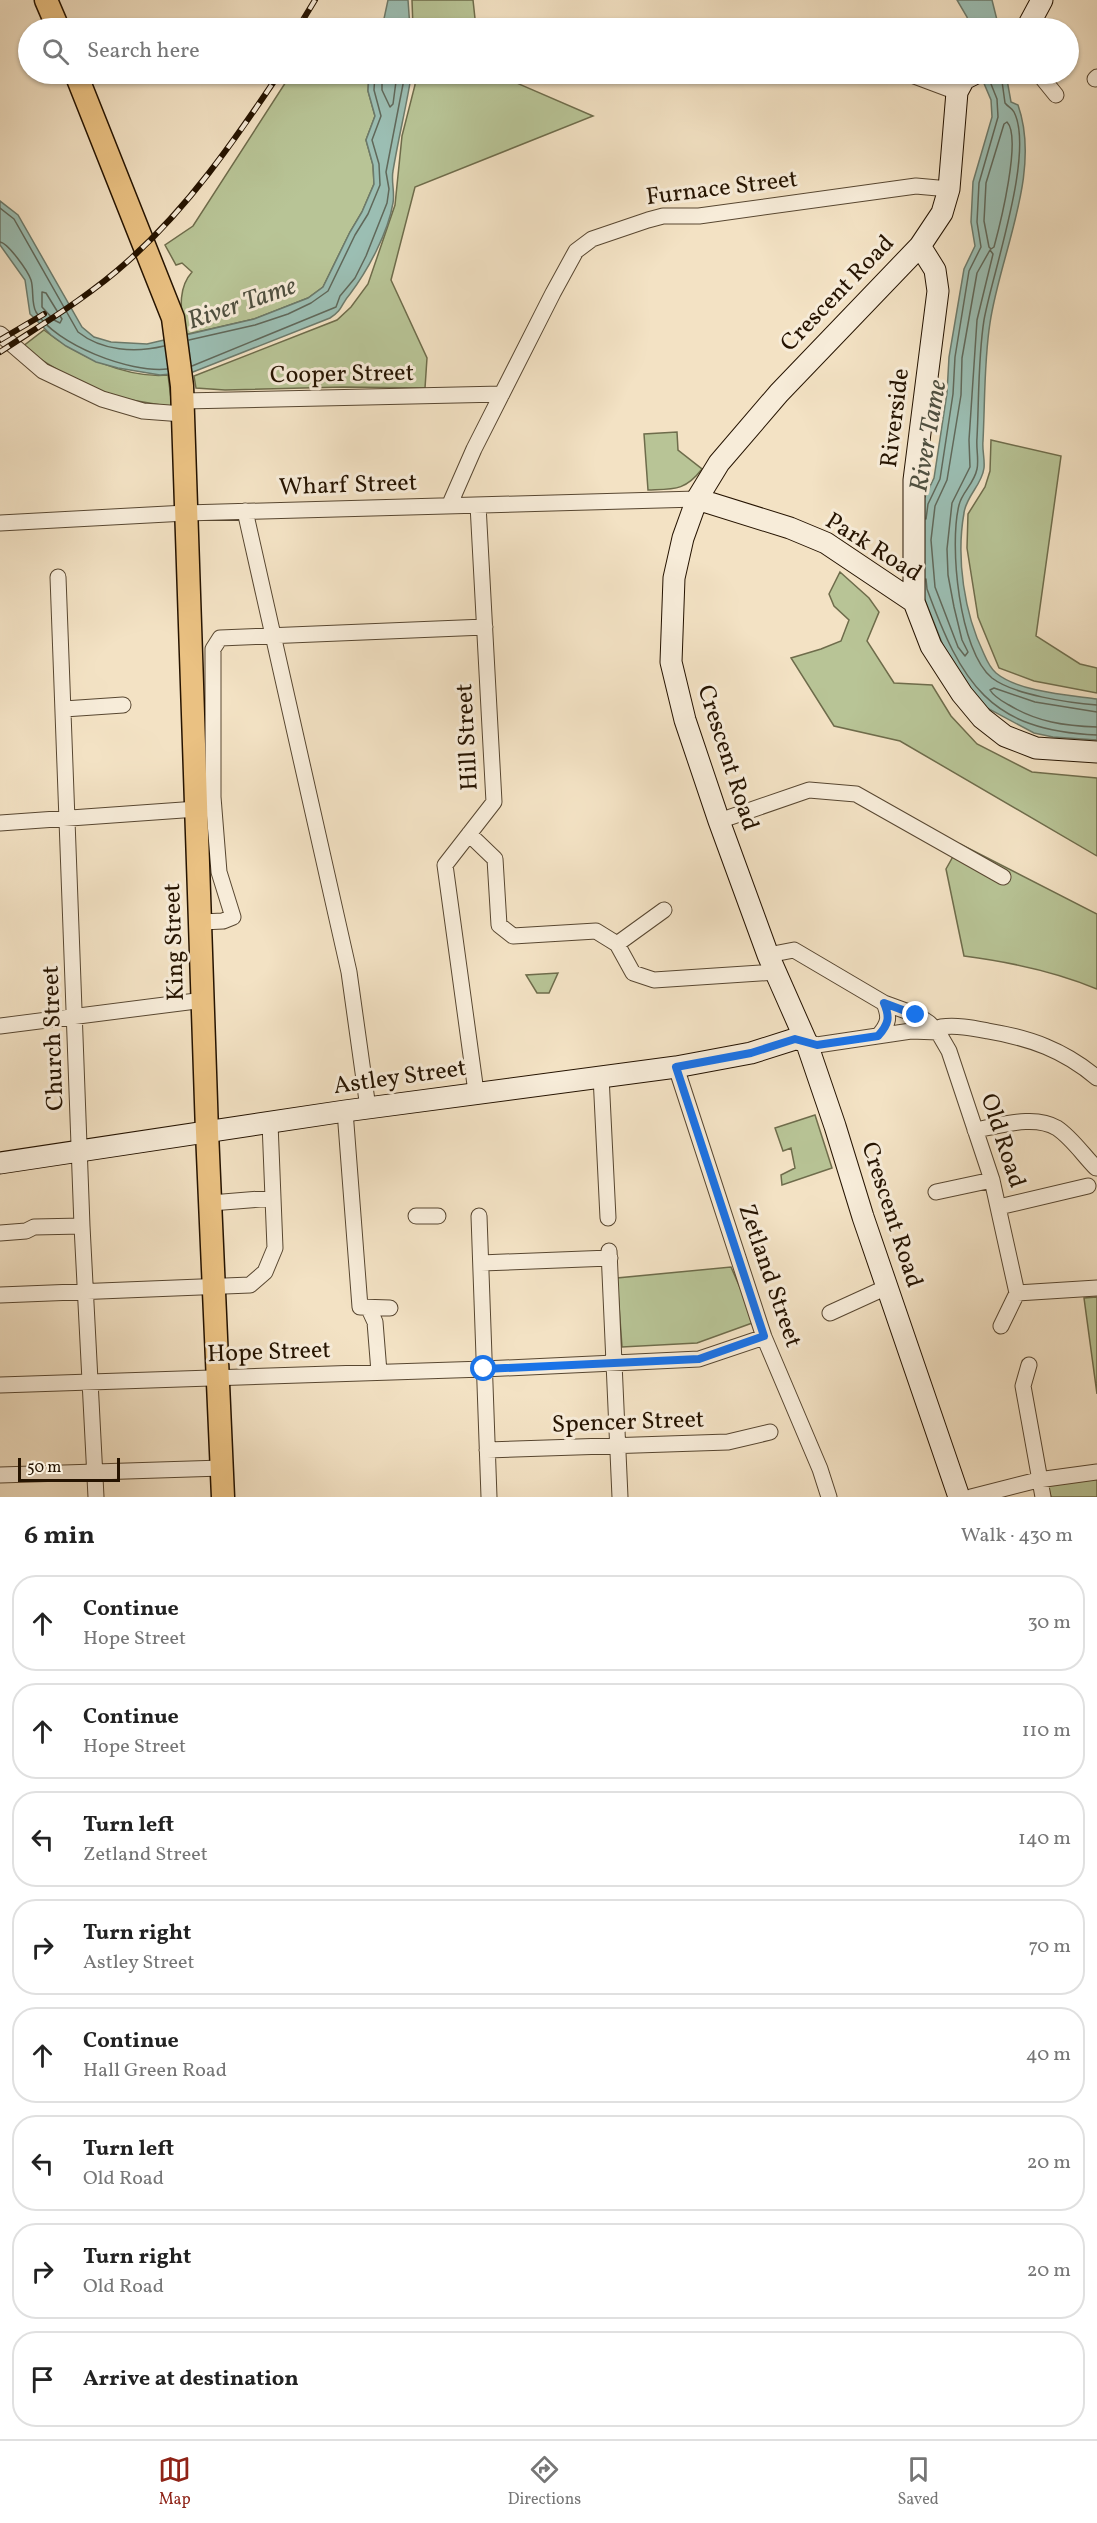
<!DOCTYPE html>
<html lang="en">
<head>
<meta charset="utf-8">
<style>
	:root { --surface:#fff; --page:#f6f6f6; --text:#222; --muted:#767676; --line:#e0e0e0; --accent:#8f2418 }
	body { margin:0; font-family:Vollkorn,serif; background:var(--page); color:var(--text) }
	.scale { position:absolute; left:18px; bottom:15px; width:102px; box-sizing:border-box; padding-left:6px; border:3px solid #251300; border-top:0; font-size:16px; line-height:21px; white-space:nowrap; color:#251300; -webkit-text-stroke:4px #f7ecd9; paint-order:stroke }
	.stop { position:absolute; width:18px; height:18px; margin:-14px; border:4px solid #1a73e8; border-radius:50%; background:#fff }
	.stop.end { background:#1a73e8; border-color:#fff; box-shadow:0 2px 6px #0008 }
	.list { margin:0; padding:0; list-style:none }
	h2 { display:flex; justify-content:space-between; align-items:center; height:78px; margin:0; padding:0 24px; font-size:26px }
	h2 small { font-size:20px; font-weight:400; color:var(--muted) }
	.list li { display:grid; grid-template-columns:39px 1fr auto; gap:18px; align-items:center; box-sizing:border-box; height:96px; margin:0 12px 12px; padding:0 12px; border:2px solid var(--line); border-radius:24px }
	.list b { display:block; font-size:22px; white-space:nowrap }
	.list p { margin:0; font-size:20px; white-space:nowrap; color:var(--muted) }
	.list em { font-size:20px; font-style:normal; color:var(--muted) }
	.icon { flex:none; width:33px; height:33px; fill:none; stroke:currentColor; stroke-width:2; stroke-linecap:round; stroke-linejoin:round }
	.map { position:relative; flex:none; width:1097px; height:1497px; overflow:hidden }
	.search { position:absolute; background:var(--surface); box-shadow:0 2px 4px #0004; left:18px; right:18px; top:18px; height:66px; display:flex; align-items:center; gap:15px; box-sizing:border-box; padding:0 21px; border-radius:33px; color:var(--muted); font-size:22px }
	.sheet { height:942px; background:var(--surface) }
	nav { display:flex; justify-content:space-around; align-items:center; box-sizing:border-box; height:84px; border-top:2px solid var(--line); background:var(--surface); font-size:16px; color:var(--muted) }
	nav a { display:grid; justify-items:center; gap:3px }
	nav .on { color:var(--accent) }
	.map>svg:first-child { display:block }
	.green { fill:#b8c496; stroke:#6e6c4b; stroke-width:1.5 }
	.water { fill:#9bbeb3; stroke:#6c7a6b; stroke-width:1.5 }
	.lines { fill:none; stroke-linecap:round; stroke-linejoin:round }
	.shore { stroke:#60685a; stroke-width:1.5 }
	.street-casing { stroke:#584731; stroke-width:17 }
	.secondary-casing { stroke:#251300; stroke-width:23 }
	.primary-casing { stroke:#251300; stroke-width:25 }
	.street { stroke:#f7ecd9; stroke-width:15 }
	.secondary { stroke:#f7ecd9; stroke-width:21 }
	.primary { stroke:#eac182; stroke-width:22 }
	.rail-casing { stroke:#251300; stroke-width:6 }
	.rail { stroke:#f7ecd9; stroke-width:4; stroke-dasharray:11; stroke-linecap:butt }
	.route { stroke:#1a73e8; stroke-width:8 }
	.labels { text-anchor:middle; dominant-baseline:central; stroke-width:6; stroke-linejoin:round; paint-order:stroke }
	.street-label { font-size:24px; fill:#251300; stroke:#f7ecd9 }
	.water-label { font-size:26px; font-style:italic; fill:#4e4f3f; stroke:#f7ecd9 }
</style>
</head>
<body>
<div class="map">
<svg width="1097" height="1497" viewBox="0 0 1097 1497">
	<rect width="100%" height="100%" fill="#f3e2c4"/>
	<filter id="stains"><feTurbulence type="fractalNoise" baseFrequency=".00333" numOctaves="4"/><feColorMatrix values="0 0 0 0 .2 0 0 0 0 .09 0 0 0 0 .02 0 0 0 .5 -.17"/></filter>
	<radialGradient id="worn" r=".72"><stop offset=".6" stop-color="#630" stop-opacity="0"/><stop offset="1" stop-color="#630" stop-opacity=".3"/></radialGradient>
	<path class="green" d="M412,0H473L476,28H413Z
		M291,74H369L368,91L375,116L366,140L373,165L374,184L362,212L350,232L323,287L308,298L254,319L184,335C182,314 176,290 192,272L182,263L176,265L165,245L193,226Z
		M415,74H496L593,116L415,187L391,280L427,358L425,388L343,387L225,390L196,388L194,376L337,320L351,307L368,284L395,205L402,136L415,85Z
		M44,330C75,355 127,379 168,375L172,407C157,404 141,402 126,399C89,390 53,368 22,347Z
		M677,432L678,450L702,469C685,491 674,489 648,490L644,434Z
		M991,440L1061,456L1036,636L1080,664L1097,668V693L1034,681L999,668L978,617L967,548L968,514L985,487L990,471Z
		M840,572L869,598L879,612L867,641L894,683L932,685L951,716L977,744L1032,772L1097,778V856L900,741L834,726L791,658L821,649L841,641L849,620L834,606L829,594Z
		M960,844L1097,914V989C1054,971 1010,962 964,956L946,869Z
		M558,973L549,993H537L526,975Z
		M815,1115L832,1168L782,1185L781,1175L795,1168L791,1148L783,1151L775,1128Z
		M731,1267L755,1322L697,1343L622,1347L617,1278Z
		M1097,1297V1394L1084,1298Z
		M1097,1476V1497H1051L1047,1483Z"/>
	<path class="water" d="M388,0H408L410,28H382Z
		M957,0H992L999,28H970L967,17Z
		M369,74H411V77C406,108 398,140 393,171C391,181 395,192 393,203C388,233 368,270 350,294C341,304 343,310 330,318L193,372L160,375L118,368L96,362L66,346L51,335L30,314L25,280L0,245V201L18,215L82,327L94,337L111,342L147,344L254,319L308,298L323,287L350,232L362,212L374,184L373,165L366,140L375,116L368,91Z
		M980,74H1006L1011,102L1018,105C1042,173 1000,254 990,323C984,361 985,402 983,441C982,450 985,459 984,468C982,485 966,496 964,513C956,558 964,613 984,654C987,661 990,668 996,673C1019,692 1068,695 1097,699V740L1053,737L1034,733L987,708L972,693L946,653L921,590L922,503L934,478L947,393L949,357L964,269L975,246L971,222L973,182L992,117L991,100Z"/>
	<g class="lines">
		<path class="shore" d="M382,74V90L390,107L393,104L397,74
			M1001,74L1005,103C1008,107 1012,108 1014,112C1035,153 992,274 984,320C978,358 979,400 977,438C976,448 979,460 977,469C974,484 962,492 959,505C949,545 959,651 992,678C1014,695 1070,703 1097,705
			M1007,122C1022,137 1000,225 994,247L991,249L989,247L984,221L986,183L1004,124Z
			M0,208L14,219L78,332C102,351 135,353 164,346
			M0,242C8,243 28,271 31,280C34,289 31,303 36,312C56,345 130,373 167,369
			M990,250L993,254L977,320L969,440L970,467L952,503L947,549L948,575L954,607L962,640L968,652L965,656L958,647L935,587L931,540L935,506L947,480L961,395L962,358L977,273Z
			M42,292L46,293L62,319L60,323L54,320L42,307Z
			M189,340L255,325L288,314L311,303L328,291L355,235L368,214L380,185L379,164L372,140L381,116L374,90L375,74
			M192,366L336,307L340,296L355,278L366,256L387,203L389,189L386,172L405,74
			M926,519L928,504L940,479L953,394L955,357L969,271L981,247L977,222L979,183L998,117L997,99L987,74
			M926,579L927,589C961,682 989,731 1097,735
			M1097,712L1035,702L994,688L990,690C994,697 1002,701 1009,705C1037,722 1065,726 1097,727"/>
		<defs>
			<path id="street" d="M909,74L957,92
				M1039,74L1056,95
				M1095,79L1097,77
				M0,334L43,371L102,399L143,411L183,414
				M183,401L502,394
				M449,506L474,449L553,293L576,251L592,239L648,220L663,216H699L916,186L949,189
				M245,511L349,972L368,1108
				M0,523L186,513L697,499
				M58,577L82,1226L96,1497
				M64,709L123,705
				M719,821L809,790L856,794L1003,877
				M0,823L197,809
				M469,834L495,859L499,925L513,936L596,931L617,944L633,973L654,980L776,972
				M202,922L223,921L233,917L219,872L213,797V649L220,638L485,627
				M617,944L664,910
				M768,955L794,950L884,1003L917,1015L929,1023L938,1032L949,1051L992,1180L1017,1293L1001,1326
				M0,1026L204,1000
				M938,1032L941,1027C957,1025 972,1028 988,1031C1030,1038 1064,1050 1097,1078
				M878,1036C889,1024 890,1017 884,1003
				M806,1041L817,1045L911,1031L938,1032
				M676,1067L764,1337L820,1469L829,1497
				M601,1076L608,1218
				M476,1092L445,865L494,802L478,505
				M345,1111L360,1307L390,1308
				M975,1130C1000,1126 1034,1114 1057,1128C1072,1138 1084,1156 1096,1168
				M936,1192L992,1180
				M211,1203L273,1198
				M999,1207L1088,1186
				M416,1216H438
				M479,1216L489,1497
				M0,1233L26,1231L34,1227L82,1226
				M609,1251L620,1497
				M481,1263L610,1258
				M1017,1293L1097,1288
				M0,1295L250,1285L265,1272L275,1248L270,1123
				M369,1309L375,1322L379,1372
				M830,1313L887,1287
				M1029,1365L1023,1386L1043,1497
				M0,1385L484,1369L699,1359L764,1337
				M487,1450L728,1442L770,1432
				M0,1475L222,1468
				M971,1497L1038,1480L1097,1472"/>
			<path id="secondary" d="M1027,28L1042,0
				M697,499L790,528L826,543L914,602L931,646L962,694L982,718L1005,736L1036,748L1097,752
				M914,602V480L938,291L935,270L920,246
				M0,1163L345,1111L676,1067L751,1053L795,1039L806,1041
				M959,1497L863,1217L835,1126L806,1041L768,955L719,821L685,720L671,662L674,578L683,538L697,499L719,463L779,393L920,246L942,213L949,189L957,92L964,79L974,74"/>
			<path id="primary" d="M46,0L58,28
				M76,74L173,318L182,386L207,1132L223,1497"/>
		</defs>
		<use href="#street" class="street-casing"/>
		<use href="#secondary" class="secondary-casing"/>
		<use href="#primary" class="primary-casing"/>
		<use href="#street" class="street"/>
		<use href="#secondary" class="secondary"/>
		<use href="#primary" class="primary"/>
		<defs>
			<path id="rail" d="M298,28L315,0
				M0,340L44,314
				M0,352C44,323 88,297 127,262C188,208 234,141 279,74"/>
		</defs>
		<use href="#rail" class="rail-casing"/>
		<use href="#rail" class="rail"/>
	</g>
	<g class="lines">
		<path class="route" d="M484,1369L699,1359L764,1336L676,1067L751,1053L795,1039L817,1045L878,1036C889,1024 890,1017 884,1003L916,1015"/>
	</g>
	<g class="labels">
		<g class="street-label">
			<text transform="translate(722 189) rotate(-7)">Furnace Street</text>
			<text transform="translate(838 294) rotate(-46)">Crescent Road</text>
			<text transform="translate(342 375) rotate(-1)">Cooper Street</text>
			<text transform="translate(896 418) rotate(-83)">Riverside</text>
			<text transform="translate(348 486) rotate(-2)">Wharf Street</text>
			<text transform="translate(873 548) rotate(32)">Park Road</text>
			<text transform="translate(468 737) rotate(-93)">Hill Street</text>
			<text transform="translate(727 758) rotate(72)">Crescent Road</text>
			<text transform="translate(175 942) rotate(-92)">King Street</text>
			<text transform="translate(54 1038) rotate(-92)">Church Street</text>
			<text transform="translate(400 1078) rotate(-8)">Astley Street</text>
			<text transform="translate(1002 1141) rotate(72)">Old Road</text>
			<text transform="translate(891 1215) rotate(72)">Crescent Road</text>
			<text transform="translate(769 1276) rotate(71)">Zetland Street</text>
			<text transform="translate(269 1353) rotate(-2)">Hope Street</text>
			<text transform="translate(628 1423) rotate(-2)">Spencer Street</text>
		</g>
		<g class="water-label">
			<text transform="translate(242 304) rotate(-19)">River Tame</text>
			<text transform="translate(929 436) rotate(-80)">River Tame</text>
		</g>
	</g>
	<rect width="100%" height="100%" filter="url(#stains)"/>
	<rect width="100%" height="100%" fill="url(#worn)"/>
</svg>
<div class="scale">50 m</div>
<div class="stop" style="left:484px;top:1369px"></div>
<div class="stop end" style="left:916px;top:1015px"></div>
<div class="search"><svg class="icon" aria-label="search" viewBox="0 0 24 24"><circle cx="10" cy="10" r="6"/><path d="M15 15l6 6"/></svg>Search here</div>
</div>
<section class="sheet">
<h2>6 min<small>Walk · 430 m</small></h2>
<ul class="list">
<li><svg class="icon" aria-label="ahead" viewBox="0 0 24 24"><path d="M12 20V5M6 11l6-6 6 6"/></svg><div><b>Continue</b><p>Hope Street</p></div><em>30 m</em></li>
<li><svg class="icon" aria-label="ahead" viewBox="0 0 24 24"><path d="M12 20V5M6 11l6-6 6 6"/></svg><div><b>Continue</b><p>Hope Street</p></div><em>110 m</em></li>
<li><svg class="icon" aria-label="left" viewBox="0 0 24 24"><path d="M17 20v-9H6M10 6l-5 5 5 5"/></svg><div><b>Turn left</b><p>Zetland Street</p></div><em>140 m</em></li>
<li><svg class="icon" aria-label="right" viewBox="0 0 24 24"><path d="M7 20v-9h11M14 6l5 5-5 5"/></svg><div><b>Turn right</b><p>Astley Street</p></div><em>70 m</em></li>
<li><svg class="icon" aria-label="ahead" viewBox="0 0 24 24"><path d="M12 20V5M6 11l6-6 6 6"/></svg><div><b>Continue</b><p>Hall Green Road</p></div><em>40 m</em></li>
<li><svg class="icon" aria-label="left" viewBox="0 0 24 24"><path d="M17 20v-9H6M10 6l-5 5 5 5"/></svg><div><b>Turn left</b><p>Old Road</p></div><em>20 m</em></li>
<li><svg class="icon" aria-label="right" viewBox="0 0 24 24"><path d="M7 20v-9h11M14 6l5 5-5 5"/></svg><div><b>Turn right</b><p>Old Road</p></div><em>20 m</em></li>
<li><svg class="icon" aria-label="arrive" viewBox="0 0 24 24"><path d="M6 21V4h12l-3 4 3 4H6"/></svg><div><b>Arrive at destination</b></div></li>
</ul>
</section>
<nav>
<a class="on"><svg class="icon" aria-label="map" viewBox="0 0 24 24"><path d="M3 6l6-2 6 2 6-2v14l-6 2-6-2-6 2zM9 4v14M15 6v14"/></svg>Map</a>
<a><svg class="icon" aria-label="directions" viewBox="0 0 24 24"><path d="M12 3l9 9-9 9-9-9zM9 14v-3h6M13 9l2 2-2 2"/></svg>Directions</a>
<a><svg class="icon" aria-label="saved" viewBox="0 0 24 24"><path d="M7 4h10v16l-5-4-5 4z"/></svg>Saved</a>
</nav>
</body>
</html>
